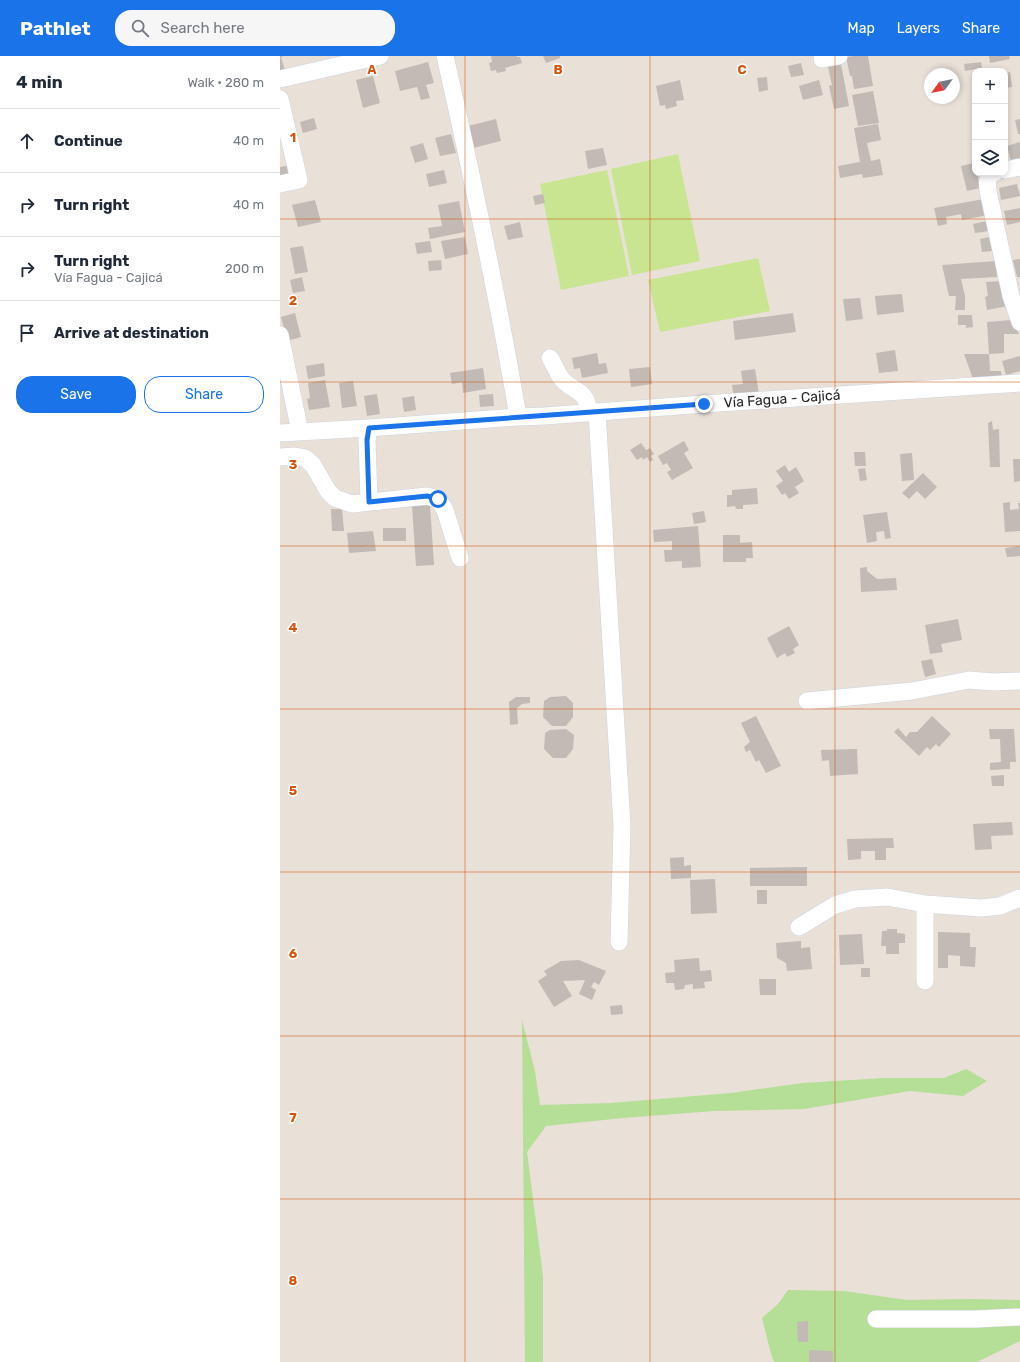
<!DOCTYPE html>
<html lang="en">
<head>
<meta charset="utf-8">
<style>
	:root { --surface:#fff; --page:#f6f6f7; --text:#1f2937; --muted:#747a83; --line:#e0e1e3; --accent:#1a73e8 }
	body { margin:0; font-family:Rubik,sans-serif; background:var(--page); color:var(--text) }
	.controls { position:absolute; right:12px; top:12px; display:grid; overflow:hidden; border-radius:8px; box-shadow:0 2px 6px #0003 }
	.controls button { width:36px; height:36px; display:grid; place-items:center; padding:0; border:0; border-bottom:1px solid var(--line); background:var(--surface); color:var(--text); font:20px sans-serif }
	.compass { position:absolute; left:644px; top:12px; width:36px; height:36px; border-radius:50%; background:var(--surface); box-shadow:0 2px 6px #0003; rotate:237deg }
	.stop { position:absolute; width:12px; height:12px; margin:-9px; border:3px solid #1a73e8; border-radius:50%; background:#fff }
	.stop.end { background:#1a73e8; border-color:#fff; box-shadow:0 1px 4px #0008 }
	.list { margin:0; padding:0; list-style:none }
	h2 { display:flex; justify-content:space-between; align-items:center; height:52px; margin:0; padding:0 16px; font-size:17px }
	h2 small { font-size:13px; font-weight:400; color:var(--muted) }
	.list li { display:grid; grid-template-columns:26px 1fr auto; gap:12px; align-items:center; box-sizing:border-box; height:64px; padding:0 16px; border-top:1px solid var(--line) }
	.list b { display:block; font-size:15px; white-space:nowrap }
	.list p { margin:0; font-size:13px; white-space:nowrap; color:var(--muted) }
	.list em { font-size:13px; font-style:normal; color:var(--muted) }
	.actions { display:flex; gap:8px; padding:12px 16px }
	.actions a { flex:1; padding:9px 0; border:1px solid var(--accent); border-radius:16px; text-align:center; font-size:14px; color:var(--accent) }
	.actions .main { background:var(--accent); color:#fff }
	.icon { flex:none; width:22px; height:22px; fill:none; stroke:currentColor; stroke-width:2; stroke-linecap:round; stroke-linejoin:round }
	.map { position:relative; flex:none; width:740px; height:1306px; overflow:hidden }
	header { display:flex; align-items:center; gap:24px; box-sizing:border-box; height:56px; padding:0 20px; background:var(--accent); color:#fff }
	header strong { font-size:19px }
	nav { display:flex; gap:22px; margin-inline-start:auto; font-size:14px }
	.search { width:280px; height:36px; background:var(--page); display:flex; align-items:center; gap:10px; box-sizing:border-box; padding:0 14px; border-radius:16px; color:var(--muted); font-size:15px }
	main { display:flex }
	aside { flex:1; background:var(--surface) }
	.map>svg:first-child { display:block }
	.green { fill:#b5de96 }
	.pitch { fill:#c9e592 }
	.building { fill:#c1bab5 }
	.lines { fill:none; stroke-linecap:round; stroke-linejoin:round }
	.minor-casing { stroke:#ced3df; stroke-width:18 }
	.minor { stroke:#fff; stroke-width:17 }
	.route { stroke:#1a73e8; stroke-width:5 }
	.grid { fill:none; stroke:#d5540f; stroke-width:1; stroke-opacity:0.55 }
	.labels { text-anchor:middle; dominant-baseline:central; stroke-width:3; stroke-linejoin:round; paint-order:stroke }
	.street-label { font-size:14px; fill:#272727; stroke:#fff }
	.grid-label { font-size:13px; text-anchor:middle; font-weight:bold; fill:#d5540f; stroke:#fff; stroke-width:3; stroke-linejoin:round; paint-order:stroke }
</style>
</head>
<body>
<header>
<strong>Pathlet</strong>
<div class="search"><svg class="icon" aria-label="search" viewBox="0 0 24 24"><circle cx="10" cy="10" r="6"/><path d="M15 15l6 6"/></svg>Search here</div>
<nav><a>Map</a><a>Layers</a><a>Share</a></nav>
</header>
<main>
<aside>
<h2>4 min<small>Walk · 280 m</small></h2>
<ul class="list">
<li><svg class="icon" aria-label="ahead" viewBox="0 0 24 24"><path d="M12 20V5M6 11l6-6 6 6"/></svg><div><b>Continue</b></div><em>40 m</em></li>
<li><svg class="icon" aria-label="right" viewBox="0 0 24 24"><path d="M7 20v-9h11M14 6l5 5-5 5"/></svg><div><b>Turn right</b></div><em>40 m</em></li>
<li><svg class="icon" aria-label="right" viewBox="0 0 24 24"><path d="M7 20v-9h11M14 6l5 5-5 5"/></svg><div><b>Turn right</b><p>Vía Fagua - Cajicá</p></div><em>200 m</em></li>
<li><svg class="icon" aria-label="arrive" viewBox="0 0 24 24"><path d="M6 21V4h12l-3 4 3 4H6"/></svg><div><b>Arrive at destination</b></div></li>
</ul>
<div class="actions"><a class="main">Save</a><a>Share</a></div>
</aside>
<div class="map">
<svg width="740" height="1306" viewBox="0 0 740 1306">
	<rect width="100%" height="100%" fill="#e9e0d8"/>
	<path class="green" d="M242,964L255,1015L260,1049L331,1047L451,1037L522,1027L605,1022H664L686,1013L707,1025L683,1040L630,1035L524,1053L434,1055L343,1062L266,1070L247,1096L263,1220V1306H245Z
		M508,1234L564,1235L627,1244L691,1243L740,1244V1285L697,1306H494L491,1298L482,1262L498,1248Z"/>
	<path class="pitch" d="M398,98L420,205L352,219L331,113Z
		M327,114L349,220L281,234L260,128Z
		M478,202L490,255L380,276L368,224Z"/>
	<path class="building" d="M0,0H4L1,1L5,14L0,15Z
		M211,0H237V1H240L242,7L225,12L226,15L217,17L216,14L211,15L209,7L212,6Z
		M263,0H280V2L266,7Z
		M574,0H588L593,30L574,33L572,20H570L566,1Z
		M709,0H729L730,3L710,7Z
		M148,6L154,27L120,35L115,15Z
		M701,6L702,12L685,15L684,8Z
		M521,7L524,19L511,21L508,10Z
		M561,8L569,50L554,53L549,30L552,29L548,11Z
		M730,16L732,31L725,32V17Z
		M93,20L100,47L83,52L76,24Z
		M487,21L488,34L479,36L477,22Z
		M400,24L404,44L396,45L397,50L386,53L385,49L380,50L376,30Z
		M539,24L543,39L523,44L519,30Z
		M146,29L150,42L141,44L137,31Z
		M593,35L599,67L578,70L572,39Z
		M34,62L37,73L23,77L20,66Z
		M216,63L221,85L193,92L188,70Z
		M740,63V78H738L735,64Z
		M598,68L601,84L587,87L591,105L600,103L603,119L583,122L582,118L560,122L558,110L580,106L574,72Z
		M171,78L176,97L160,100L155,82Z
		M740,86V106L732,108L727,90Z
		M143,87L148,103L135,107L130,91Z
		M323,92L327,109L308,113L305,95Z
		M694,107L695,117H697L700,132L687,135L681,110Z
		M11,109L14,120L0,124V111Z
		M164,114L167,127L149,131L146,118Z
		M737,128L740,140L721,144L719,132Z
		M263,138L265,147L255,149L253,140Z
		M704,143L708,159L682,164L681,158L666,161L667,168L658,170L654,152Z
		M35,144L41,166L18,171L12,149Z
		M179,145L185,176L150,183L148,172L162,170L158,149Z
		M740,152V166L727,169L724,155Z
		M707,165L709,175L695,177L693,168Z
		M240,166L243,181L228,184L224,170Z
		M185,181L188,198L165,203L161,185Z
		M709,181L712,195L702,196L700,183Z
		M150,185L152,196L137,198L135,187Z
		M23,190L28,216L15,218L10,192Z
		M740,203V221H737L733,204Z
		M161,204L162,214L149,215L148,205Z
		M716,205L717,221L681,223L685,240V254H675L676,240H669L662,209Z
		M22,221L25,235L13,237L10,224Z
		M723,225L728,250L707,254L705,241L708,240L706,226Z
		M622,238L624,256L597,259L595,240Z
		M580,242L583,263L566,265L563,243Z
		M15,257L21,281L7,285L1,261Z
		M513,257L516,276L455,284L453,265Z
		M678,259H692L693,271L686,272V269H678Z
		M731,264L739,278H724V297L709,298L707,266Z
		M615,294L618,315L599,317L596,297Z
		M317,297L319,308L326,307L328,317L302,322L300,312L294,313L292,302Z
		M684,298H709L710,315H721L722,323H693Z
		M740,300V315L726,319L722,305Z
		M44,307L45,320L28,323L26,310Z
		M370,311L372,328L351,331L349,313Z
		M203,312L206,333L183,337L182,326L172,328L170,317Z
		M475,313L479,338L454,342L452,329L463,328L461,315Z
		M45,324L50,351L29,354L27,343L30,342L28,327Z
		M73,325L77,350L62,352L59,327Z
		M97,338L100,358L87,360L84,340Z
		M213,338L214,350L200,351L199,339Z
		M134,340L136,354L124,356L122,342Z
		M712,365L713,374L719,373L720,411H710L708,367Z
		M404,385L409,394L404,397L413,412L392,424L387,416L391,414L387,407L383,409L378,400Z
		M361,387L366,394L370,392L374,398L371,400L373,404L370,406L367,401L363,404L362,401L357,404L350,394Z
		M574,396H585L586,410H575Z
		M632,397L634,424L622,425L620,398Z
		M733,403H740V425L734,426Z
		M505,409L509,416L516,411L524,425L515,431L519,437L509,443L505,437L502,439L496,430L503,425L496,415Z
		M585,412L587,424L580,425L578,413Z
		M643,417L657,431L645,443L637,435L629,443L622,437Z
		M477,432L478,448L463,449V453H456L455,450L447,451V439H452V434Z
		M730,446V454L739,453L738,447H740V475L725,476L723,447Z
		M150,449L154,509L136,510L132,450Z
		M51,453H62L64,475H52Z
		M424,455L426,466L414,468L412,457Z
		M607,456L611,482L605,483L604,475L596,476L597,485L587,487L583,459Z
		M418,470L421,511L402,512V505L385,506L384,494H392V485L374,486L373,474Z
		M103,472H126V485H103Z
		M93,475L96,495L69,497L67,477Z
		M443,479H460V487L472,486L473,502H466V506H443Z
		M740,490V500L727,501L725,492Z
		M587,511V515L597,523L616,522L617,534L581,536L580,512Z
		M678,563L682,584L661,588L663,596L650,598L645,569Z
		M509,570L519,589L513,593L515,597L507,601L505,597L497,602L487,582Z
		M652,603L656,618L645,621L641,605Z
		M286,640L293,647V661L286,670H272L263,661L264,645L270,641Z
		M236,641H250V647L242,648L237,652L238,668L230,669L229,646Z
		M476,660L501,710L486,717L479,704L476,706L470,694L466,696L464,691L470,686L461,667Z
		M652,660L671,678L659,691L656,688L650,694L647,691L639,700L614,676L618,672L626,681L630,676H637Z
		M286,673L294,679L293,693L286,702H273L264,693L265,677L270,674Z
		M709,673H734L736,706H730V713L710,714V707L721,706L720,683H710Z
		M577,693L578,718L550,720L549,704L542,705L541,694Z
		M724,719V730H712L711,720Z
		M732,766L733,779L711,780L712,793L695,794L693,768Z
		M613,782L614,792H606V804H595V795H581V803L568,804L567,783Z
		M404,801V810L411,809V822L391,823L390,802Z
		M527,811V830H470V812Z
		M435,823L437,857L411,858L410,824Z
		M477,834H487V848H477Z
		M607,873H617V877L625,878V887H619V898H606V890H601L602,875H607Z
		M658,876L690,877V891H696L695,911L680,910V900L668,899V912H658Z
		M582,878L584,908L560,909L559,879Z
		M521,885V892L530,891L532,913L507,915L506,907L497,902L496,887Z
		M419,902L420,915L431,914L432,925L424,926L425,932L413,933V928L405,929L404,933L395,934L394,927H386L385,917L395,916L394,904Z
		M299,904L326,915L319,929L314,926L311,931L316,934L312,944L299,938L305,924L283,925L292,940L274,951L258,925L267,919L264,915L281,905Z
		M581,912H590V921H581Z
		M479,923H496V939H480Z
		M342,949L343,958L331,959L330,950Z
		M528,1265V1286H518L517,1266Z
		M529,1294L553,1295V1306H529Z"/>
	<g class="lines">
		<defs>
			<path id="minor" d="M165,0C192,120 218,240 238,361
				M542,3L559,0
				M0,23L100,0
				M0,43L19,124L0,128
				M725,114L740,111
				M714,117C706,121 707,127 708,135L731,240L740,266
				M0,279L20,376
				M270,302C274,308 277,316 281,322C293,337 307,332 309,357
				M317,356L342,770L339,886
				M89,372L87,384L89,446
				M0,377L89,372L238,361L265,360L424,348L740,327
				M0,401L13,400L25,402L33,409L48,435L55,442L72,448L147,440L158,443L165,454L180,502
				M527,645L632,635L689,624L714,626L740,625
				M645,848V925
				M519,871L555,849L575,843L607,841L645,848L701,852L720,850L740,842
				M596,1263H696L740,1261"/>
		</defs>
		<use href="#minor" class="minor-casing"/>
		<use href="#minor" class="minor"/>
	</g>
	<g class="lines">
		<path class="route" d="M158,443L147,440L89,446L87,384L89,372L424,348"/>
	</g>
	<path class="grid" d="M185,0V1306M370,0V1306M555,0V1306M0,163H740M0,326H740M0,490H740M0,653H740M0,816H740M0,980H740M0,1143H740"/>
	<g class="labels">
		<g class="street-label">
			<text transform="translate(502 343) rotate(-4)">Vía Fagua - Cajicá</text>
		</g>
	</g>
	<g class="grid-label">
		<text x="92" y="18">A</text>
		<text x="278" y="18">B</text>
		<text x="462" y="18">C</text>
		<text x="13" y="86">1</text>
		<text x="13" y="249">2</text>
		<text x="13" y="413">3</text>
		<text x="13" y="576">4</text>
		<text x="13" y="739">5</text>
		<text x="13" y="902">6</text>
		<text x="13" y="1066">7</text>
		<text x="13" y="1229">8</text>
	</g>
</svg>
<div class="controls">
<button>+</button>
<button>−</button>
<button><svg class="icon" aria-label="layers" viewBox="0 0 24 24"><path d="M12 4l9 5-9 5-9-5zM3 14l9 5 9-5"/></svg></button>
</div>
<svg class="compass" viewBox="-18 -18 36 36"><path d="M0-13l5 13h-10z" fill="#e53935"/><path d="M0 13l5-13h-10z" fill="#747a83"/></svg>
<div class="stop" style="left:158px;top:443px"></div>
<div class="stop end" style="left:424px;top:348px"></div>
</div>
</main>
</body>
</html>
